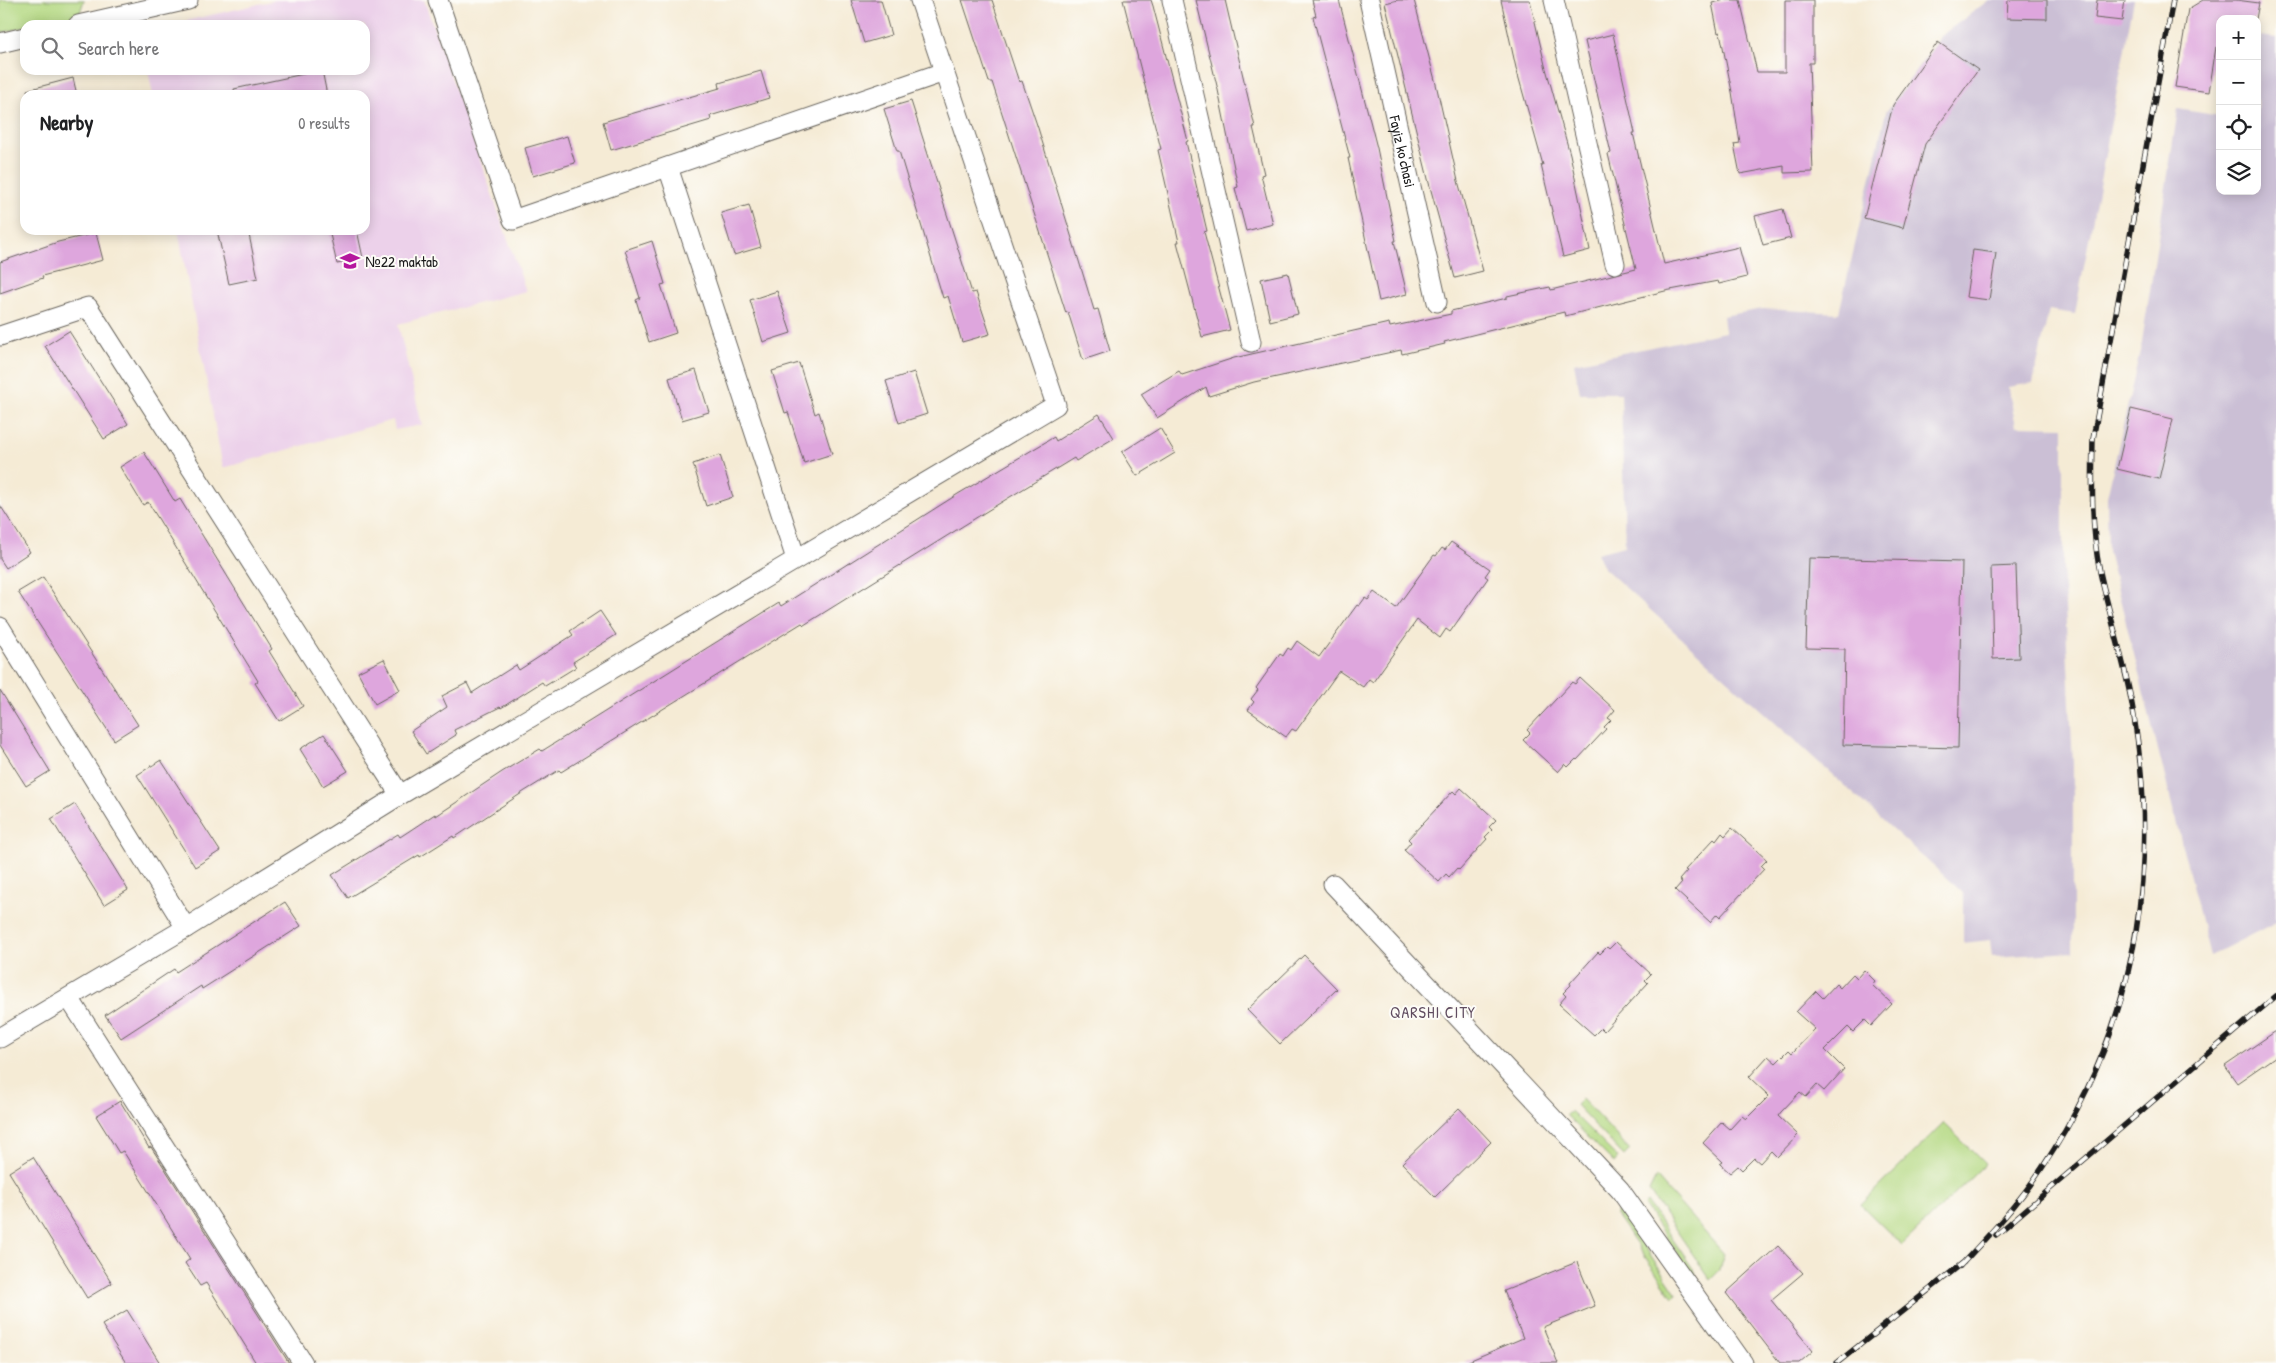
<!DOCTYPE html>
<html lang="en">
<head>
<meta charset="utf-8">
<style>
	:root { --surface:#fff; --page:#f2f2f2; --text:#202124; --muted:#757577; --line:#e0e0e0 }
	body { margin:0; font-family:"Patrick Hand",sans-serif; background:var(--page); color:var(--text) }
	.controls { position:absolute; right:15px; top:15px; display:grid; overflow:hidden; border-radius:10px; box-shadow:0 2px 12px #0003 }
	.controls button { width:45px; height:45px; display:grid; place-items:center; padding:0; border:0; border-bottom:1px solid var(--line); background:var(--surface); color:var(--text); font:25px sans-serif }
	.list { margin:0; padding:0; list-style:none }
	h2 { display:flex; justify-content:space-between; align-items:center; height:65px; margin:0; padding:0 20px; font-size:21px }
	h2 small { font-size:16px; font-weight:400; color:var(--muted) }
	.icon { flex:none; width:28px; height:28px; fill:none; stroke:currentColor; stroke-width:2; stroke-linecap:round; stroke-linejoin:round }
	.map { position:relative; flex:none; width:2276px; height:1363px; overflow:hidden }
	.search { position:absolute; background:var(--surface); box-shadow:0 2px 12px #0003; left:20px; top:20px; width:350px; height:55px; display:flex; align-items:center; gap:12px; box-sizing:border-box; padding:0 18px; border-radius:15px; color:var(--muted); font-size:19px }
	.panel { position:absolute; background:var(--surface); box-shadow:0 2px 12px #0003; left:20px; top:90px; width:350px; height:145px; border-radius:15px }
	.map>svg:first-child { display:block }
	.built { fill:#ecd1ea }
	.industrial { fill:#cbbfd5 }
	.green { fill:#b3d881; stroke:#687a4e }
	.building { fill:#dea6dd }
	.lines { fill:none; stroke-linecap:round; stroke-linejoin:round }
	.minor-casing { stroke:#68645d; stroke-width:21 }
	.minor { stroke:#fff; stroke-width:19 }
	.rail-casing { stroke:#1c1c1c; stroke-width:5.5 }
	.rail { stroke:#fdfcf7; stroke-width:4; stroke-dasharray:11; stroke-linecap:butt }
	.labels { text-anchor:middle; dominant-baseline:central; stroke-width:4; stroke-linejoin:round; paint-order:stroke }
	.street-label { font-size:15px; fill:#1c1c1c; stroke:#fdfcf7 }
	.poi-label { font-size:15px; fill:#1c1c1c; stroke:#fdfcf7; text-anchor:start }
	.neighbourhood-label { font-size:16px; letter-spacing:1px; fill:#604c60; stroke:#fdfcf7 }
</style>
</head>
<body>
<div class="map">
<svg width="2276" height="1363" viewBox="0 0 2276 1363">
	<rect width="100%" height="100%" fill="#fdfcf7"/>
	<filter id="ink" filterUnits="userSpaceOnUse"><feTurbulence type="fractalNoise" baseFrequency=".02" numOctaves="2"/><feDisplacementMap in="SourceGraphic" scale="10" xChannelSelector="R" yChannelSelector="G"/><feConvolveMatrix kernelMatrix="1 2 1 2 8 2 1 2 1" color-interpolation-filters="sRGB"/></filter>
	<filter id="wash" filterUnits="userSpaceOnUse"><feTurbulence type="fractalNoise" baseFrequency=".0096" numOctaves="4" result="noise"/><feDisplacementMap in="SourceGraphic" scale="20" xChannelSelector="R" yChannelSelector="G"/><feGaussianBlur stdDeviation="1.12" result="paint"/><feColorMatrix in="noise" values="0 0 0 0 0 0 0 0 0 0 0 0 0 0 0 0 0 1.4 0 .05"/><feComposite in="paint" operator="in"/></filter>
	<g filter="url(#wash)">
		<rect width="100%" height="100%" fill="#f5ebd5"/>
		<path class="built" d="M276,0H424L526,291L398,324L422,425L395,430L393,420L223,468L178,230H365V95H153L148,70H365V25H168Z"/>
		<path class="industrial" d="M1989,0H2134L2075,314L2049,310L2033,383L2008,387L2016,426L2063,427V566L2073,764V952L1992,957L1990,940L1963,943V893L1604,568L1597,553L1625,546L1621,393H1580L1574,363L1725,332L1723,316L1763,309L1839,313L1886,112L1942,35Z
			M2261,36L2276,38V922L2210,956L2108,551L2107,497L2142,342L2178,109L2220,116V191H2257V62Z"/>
		<path class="green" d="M0,0H84L79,16L36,25H25V27L0,33Z
			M1582,1099L1630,1150L1624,1156L1576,1105Z
			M1571,1111L1618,1158L1614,1163L1566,1115Z
			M1944,1123L1985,1164L1902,1245L1861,1205Z
			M1656,1177L1724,1254L1719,1270L1710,1279L1649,1191Z
			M1647,1202L1696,1273L1693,1277L1644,1205Z
			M1617,1206L1677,1294L1673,1297L1616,1215Z"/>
		<g id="blocks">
			<path class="building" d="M851,0H881L891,35L864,43Z
				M962,0H992L1019,82L1022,81L1038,128L1094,310L1098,309L1110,351L1083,360L1068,312L1066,313L992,82H989Z
				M1123,0H1151L1153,6L1188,141L1186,142L1207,231L1204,232L1230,330L1202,337L1177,242H1179L1158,150L1161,149Z
				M1196,0H1225L1255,127H1253L1264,174L1261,175L1273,224L1246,231L1235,188L1238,187L1218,90Z
				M1312,0H1339L1377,148L1396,241H1394L1407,294L1379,301L1348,158H1350L1313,17L1316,16Z
				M1398,0H1414L1436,84L1458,181L1483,271L1455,278L1429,183L1385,3Z
				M1501,0H1530L1545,65L1570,154L1590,250L1563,257L1541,165H1543L1516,68Z
				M1726,0H1740L1757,72H1785V0H1813V63H1809L1813,172L1784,173V166L1740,174L1734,144L1740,143L1732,92L1720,32L1718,33L1712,3Z
				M2008,0H2047V19L2007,18Z
				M2097,0H2125L2122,21L2095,18Z
				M2203,0H2236L2259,3L2256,19H2220V48L2216,47L2209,92L2175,87L2188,9Z
				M1613,34L1635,133H1633L1664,264L1739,247L1747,277L1719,284L1718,281L1665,291L1565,316L1564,312L1444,342L1445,344L1402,354L1401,350L1254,382L1209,396L1206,387L1157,418L1141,394L1179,371L1182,375L1234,358L1389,323L1390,327L1451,314V311L1507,298V296L1550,287L1551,290L1636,269L1608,154L1611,153L1585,41Z
				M1938,42L1978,70L1925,144L1903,228L1864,218L1893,105Z
				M322,70L327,95H235L234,89Z
				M761,71L769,98L710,116L711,120L611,150L603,122L720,88L719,83Z
				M73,78L77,95H28L27,90Z
				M911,101L972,293L976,292L990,334L962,342L948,296L943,298L899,151H897L884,109Z
				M567,136L575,163L533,176L525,148Z
				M749,205L761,247L734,255L721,213Z
				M1783,209L1791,238L1763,245L1755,216Z
				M217,230H248L258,278L229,284Z
				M329,230H357L363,258L337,264Z
				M96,233L103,260L42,276L43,278L0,293V262L58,242Z
				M652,241L665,284L661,285L676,333L649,342L636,300L640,298L625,250Z
				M1973,250L1996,253L1989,300L1966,297Z
				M1288,273L1298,314L1270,321L1261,279Z
				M777,291L791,333L763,342L750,300Z
				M69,331L128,424L104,439L45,346Z
				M799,363L815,414L819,412L832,454L804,463L788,412L785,413L772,371Z
				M696,370L709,412L682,420L669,378Z
				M914,372L927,414L899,423L886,381Z
				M2131,409L2173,419L2159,479L2117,469Z
				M1099,414L1114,438L1076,461L1074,458L987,511L804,625L802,623L561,772L559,770L525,791L454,838L453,836L420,857L419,855L348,898L332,875L398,834L400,837L435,814L436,816L502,772L540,749L542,751L779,603L781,606L958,494L1054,437L1056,441Z
				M1160,428L1175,453L1137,476L1122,452Z
				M144,452L175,502L180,499L272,649L269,651L303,706L279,721L255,683L258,681L148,502L143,505L120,467Z
				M720,455L733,497L706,506L693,464Z
				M0,505L30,552L6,568L0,559Z
				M1451,542L1490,569L1485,576L1488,578L1450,632L1446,629L1440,638L1417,620L1373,682L1369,679L1363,687L1339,671L1296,731L1292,729L1286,737L1248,710L1254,702L1251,699L1258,690L1256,688L1280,654L1283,656L1288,648L1291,650L1297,641L1319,657L1357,605L1359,606L1365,598L1368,600L1374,592L1396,608L1434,555L1436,556L1442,548L1445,550Z
				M1809,558L1962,562L1958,748L1843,745L1845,649L1806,648Z
				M2016,566L2019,658L1993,659L1991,567Z
				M43,577L138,725L114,740L18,592Z
				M600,611L616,635L573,662L576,667L545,686L542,682L501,708L500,707L454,730L456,735L426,754L411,731L447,707L442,696L467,683L472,693L516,665L519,670L573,635L570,631Z
				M384,659L400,690L375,704L358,672Z
				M1580,678L1615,710L1608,718L1611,720L1604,727L1606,729L1577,760L1576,759L1568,767L1565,764L1558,772L1523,740L1530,733L1527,730L1572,682L1575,684Z
				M0,690L50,771L26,786L0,745Z
				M324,734L348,771L323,786L300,749Z
				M161,760L220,851L195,867L137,775Z
				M1461,788L1496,820L1489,827L1492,830L1485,837L1487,839L1459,870L1457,868L1449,877L1446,874L1439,882L1404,850L1411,842L1408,839L1453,791L1456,794Z
				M75,804L128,890L104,905L51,819Z
				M1732,828L1767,860L1761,866L1764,869L1720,917L1717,914L1710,922L1675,890L1682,882L1679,880L1687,871L1685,870L1714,839L1716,841L1722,833L1725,836Z
				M285,902L301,926L202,989L201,986L121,1038L105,1015L174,969L176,972Z
				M1616,942L1651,974L1645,980L1648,983L1604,1031L1601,1028L1594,1035L1559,1004L1566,996L1563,993L1571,985L1570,983L1598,952L1600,954L1607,947L1609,949Z
				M1304,955L1337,989L1280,1044L1247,1010Z
				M1864,970L1875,981L1872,985L1892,1004L1871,1026L1865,1020L1853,1032L1848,1027L1825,1050L1844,1069L1824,1091L1817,1085L1806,1097L1800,1092L1781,1112L1778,1116L1798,1135L1777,1157L1771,1151L1760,1163L1754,1158L1742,1170L1738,1166L1730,1173L1720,1164L1723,1162L1703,1143L1722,1122L1730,1129L1742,1116L1746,1119L1769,1096L1749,1077L1768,1056L1776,1063L1789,1050L1792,1053L1815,1029L1796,1012L1816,991L1823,998L1836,984L1840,988L1853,974L1857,978Z
				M2276,1031V1056L2237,1083L2225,1066Z
				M120,1101L149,1148L151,1147L289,1363H256L206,1283L200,1286L185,1263L190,1259L158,1207L123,1151L119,1153L96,1116Z
				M1459,1108L1491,1142L1435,1197L1402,1163Z
				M33,1157L112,1283L87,1298L9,1172Z
				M1778,1246L1803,1273L1771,1300L1813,1351L1799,1363H1780L1726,1293Z
				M1577,1262L1595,1306L1543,1327L1558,1363H1464L1523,1338L1504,1291Z
				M127,1310L160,1363H126L102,1325Z"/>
		</g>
	</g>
	<g filter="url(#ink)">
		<use href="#blocks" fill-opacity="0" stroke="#68645d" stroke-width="1"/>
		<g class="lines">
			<defs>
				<g id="minor">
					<path d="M438,0L513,220L944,72"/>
					<path d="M1172,0L1251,342"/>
					<path id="s1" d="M1369,0L1437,302"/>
					<path d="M1554,0L1615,264"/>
					<path d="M78,25L188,0"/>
					<path d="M0,43L25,37"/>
					<path d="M668,167L796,559"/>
					<path d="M0,336L88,307L400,795"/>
					<path d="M0,627L186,928"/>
					<path d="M1333,884L1620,1190L1743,1363"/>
					<path d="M69,998L303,1363"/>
					<path d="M0,1038L186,928L400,795L1056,405L920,0"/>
				</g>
			</defs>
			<use href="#minor" class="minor-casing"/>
			<use href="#minor" class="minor"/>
			<defs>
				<path id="rail" d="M1996,1235L2276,996
					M1960,1266C1989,1235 2019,1203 2042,1168C2136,1028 2161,875 2133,710C2125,663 2110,618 2100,572C2091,528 2092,484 2093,439L2173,0
					M1837,1363L1964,1262"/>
			</defs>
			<use href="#rail" class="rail-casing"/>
			<use href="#rail" class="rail"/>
		</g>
	</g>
	<defs>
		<symbol id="school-bare" viewBox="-9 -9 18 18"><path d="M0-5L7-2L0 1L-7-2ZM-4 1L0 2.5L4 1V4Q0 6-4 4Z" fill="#b5179e" stroke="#fdfcf7" stroke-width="2.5" paint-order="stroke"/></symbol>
	</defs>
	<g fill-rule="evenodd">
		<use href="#school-bare" x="336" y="247" width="28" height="28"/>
	</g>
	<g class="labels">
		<g class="street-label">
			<text stroke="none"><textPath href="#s1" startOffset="155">Fayiz ko'chasi</textPath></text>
		</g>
		<g class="poi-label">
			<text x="365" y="261">№22 maktab</text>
		</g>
		<g class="neighbourhood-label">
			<text x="1433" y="1012">QARSHI CITY</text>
		</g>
	</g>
</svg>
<div class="controls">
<button>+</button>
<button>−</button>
<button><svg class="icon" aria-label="locate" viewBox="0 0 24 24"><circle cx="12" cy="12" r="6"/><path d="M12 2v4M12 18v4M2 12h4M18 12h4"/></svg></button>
<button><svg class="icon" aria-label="layers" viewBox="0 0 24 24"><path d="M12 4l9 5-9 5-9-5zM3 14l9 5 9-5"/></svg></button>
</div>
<div class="search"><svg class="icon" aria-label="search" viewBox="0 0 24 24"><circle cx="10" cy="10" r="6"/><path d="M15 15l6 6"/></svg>Search here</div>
<section class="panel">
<h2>Nearby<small>0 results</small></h2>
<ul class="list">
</ul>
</section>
</div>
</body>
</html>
